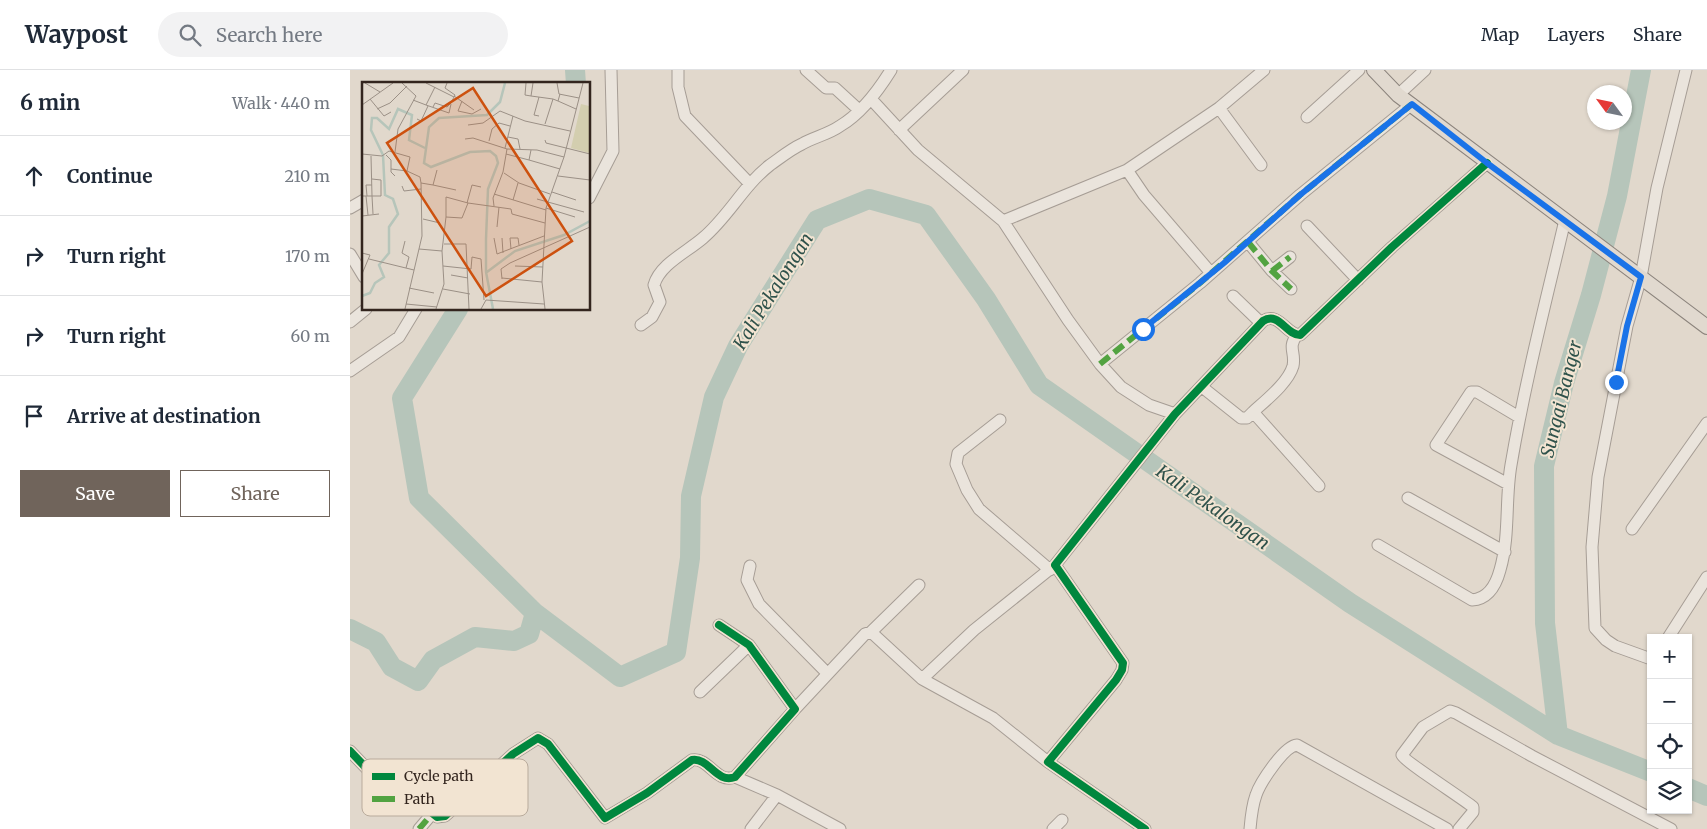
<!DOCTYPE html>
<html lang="en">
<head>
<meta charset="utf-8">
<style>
	:root { --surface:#fff; --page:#f2f2f3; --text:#1f2937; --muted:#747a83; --line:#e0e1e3; --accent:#70645b }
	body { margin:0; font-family:Merriweather,serif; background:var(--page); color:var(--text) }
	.controls { position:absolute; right:15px; bottom:15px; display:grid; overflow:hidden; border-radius:0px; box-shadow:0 1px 4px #0004 }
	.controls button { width:45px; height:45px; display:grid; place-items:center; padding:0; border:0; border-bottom:1px solid var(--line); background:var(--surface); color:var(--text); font:25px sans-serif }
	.compass { position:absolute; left:1237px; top:15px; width:45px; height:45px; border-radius:50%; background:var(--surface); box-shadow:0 1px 4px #0004; rotate:303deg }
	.stop { position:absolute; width:15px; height:15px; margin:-11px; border:4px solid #1a73e8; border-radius:50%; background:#fff }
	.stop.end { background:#1a73e8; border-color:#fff; box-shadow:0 1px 5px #0008 }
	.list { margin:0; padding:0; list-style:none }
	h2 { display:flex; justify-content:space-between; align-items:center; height:65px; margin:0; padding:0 20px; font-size:21px }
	h2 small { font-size:16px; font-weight:400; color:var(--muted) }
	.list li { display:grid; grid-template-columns:32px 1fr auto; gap:15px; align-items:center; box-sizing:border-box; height:80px; padding:0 20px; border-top:1px solid var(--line) }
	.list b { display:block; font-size:19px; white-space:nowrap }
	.list em { font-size:16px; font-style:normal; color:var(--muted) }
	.actions { display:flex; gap:10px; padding:15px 20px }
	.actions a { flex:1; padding:11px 0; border:1px solid var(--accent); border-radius:0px; text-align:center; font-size:18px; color:var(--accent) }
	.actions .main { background:var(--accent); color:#fff }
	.icon { flex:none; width:28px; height:28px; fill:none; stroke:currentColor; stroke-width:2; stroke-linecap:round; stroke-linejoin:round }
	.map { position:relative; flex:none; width:1357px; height:759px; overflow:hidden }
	header { display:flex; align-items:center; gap:30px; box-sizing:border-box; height:70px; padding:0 25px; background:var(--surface); border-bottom:1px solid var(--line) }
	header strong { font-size:24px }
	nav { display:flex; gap:28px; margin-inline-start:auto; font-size:18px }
	.search { width:350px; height:45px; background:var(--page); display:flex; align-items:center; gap:12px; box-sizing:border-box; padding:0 18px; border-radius:28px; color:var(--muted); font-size:19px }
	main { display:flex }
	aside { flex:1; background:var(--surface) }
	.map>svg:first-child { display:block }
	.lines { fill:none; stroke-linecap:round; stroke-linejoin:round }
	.river { stroke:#b6c5ba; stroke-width:20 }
	.minor-casing { stroke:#a69d95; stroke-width:13 }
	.major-casing { stroke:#8b837c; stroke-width:16 }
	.minor { stroke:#eae4dc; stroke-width:11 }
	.major { stroke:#e1d9cf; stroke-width:14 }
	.quiet { stroke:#52a341; stroke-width:6; stroke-dasharray:12 6; stroke-linecap:butt }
	.cycleway-casing { stroke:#f2e4d2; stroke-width:11 }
	.cycleway { stroke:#00873e; stroke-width:8 }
	.route { stroke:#1a73e8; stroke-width:6 }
	.labels { text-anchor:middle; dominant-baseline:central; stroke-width:4; stroke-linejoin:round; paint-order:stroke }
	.water-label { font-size:18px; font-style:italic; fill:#2f524b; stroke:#f2e4d2 }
	.inset-river { fill:none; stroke:#b6c5ba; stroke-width:2.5 }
	.inset-road { fill:none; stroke:#9b9086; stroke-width:1 }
	.view { fill:#cd510f; fill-opacity:0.15; stroke:#cd510f; stroke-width:2.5 }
	.inset-edge { fill:none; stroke:#33251e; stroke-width:2.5 }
	.key { fill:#f2e4d2; stroke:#b9ab9c; stroke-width:1 }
	.key-label { font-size:14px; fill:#33251e }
</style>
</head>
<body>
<header>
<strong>Waypost</strong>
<div class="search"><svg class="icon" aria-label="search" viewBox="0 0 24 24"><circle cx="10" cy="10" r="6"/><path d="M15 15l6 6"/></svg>Search here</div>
<nav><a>Map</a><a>Layers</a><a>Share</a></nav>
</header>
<main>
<aside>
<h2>6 min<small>Walk · 440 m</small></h2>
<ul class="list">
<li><svg class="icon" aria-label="ahead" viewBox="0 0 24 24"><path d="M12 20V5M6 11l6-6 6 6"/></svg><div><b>Continue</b></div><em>210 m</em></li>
<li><svg class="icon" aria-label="right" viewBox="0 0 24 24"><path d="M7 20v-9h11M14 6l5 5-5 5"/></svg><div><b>Turn right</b></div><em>170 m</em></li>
<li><svg class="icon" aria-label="right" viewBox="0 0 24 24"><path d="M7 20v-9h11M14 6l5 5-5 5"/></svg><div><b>Turn right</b></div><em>60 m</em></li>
<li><svg class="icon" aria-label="arrive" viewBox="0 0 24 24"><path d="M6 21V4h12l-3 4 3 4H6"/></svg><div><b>Arrive at destination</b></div></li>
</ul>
<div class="actions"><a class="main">Save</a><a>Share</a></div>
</aside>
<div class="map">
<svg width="1357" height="759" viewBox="0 0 1357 759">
	<rect width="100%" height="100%" fill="#e1d8cc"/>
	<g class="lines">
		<path class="river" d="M225,0L226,14
			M108,239L52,328L69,428L185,543L270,607L326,582L340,488L341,426L364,327L388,276L467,150L519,129L576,145L636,229L689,315L1000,533L1208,665L1301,702
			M0,559L26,572L42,597L68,611L83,590L125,567L164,571L179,564L185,543
			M1208,665L1195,553L1194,396L1214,313L1241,225L1267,126L1291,0
			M1338,718L1357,726"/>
		<defs>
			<path id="minor" d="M328,0V17L335,46L400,114
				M456,0L476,18H485L509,40
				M1048,25L1075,0
				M521,29L568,80L653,151L718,250L750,294L771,317L799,335L825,344
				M869,38L911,95
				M957,47L1009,0
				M549,60L613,0
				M777,100L794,125L861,203
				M239,128L263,81L261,0
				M0,138L14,130
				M653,151L777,100L869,38L914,0
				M957,156L1008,210
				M898,172L922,201L941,219
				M0,184L14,207
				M922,201L940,187
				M883,226L911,253
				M0,252L16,239
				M291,255L302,247L310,232L304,215C310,194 337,182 353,168C379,146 393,116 420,95C430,88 441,79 452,74C464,67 479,64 490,56C512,43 528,21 541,0
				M750,294L850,213L950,125L1062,34
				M0,301L49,267L66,239
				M852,317L891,348H897L903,342L969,416
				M903,342C916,330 938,313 943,296C946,282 937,278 947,265
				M650,350L608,383L606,394L617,420L629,439L700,500
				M1158,414L1086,375L1121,322H1127L1169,347
				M1058,428L1155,482
				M1282,459L1357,353
				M1028,475L1122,530C1138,529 1146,515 1150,500C1160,466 1155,429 1161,395C1175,312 1196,231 1215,150
				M400,496L397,510L409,534L477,603
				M521,562L572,609
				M1318,568L1357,507
				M1301,589L1265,576L1256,570L1245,558L1242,477L1248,407L1277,256L1291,207L1307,118L1336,0
				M350,622L399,575
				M445,639L515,564L521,562L569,515
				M0,681L20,702L62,727L87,747L95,746L163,684L188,668L198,674L255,748L297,723L342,690C359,687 366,714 385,707L445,639L399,575L369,555
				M698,692L643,648L572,609L624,560L705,495
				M385,707L427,725L490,759
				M69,759L81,745
				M401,759L427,725
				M703,759L712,750
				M795,759L698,692L766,610L772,600L773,593L705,495L825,344L913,251C929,241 936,265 950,265L1042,177L1137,93
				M900,759C901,747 902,736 906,725C910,713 934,676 947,675L1097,759
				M1109,759L1123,742V737C1112,728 1054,691 1052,685L1073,657L1100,641L1106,643L1182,686L1321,759"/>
			<path id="major" d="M1024,0L1048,25L1357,257"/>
		</defs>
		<use href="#minor" class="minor-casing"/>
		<use href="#major" class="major-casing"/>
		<use href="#minor" class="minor"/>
		<use href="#major" class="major"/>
		<path class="quiet" d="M898,172L922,201L941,219
			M922,201L940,187
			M750,294L850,213L950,125L1062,34
			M69,759L81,745"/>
		<defs>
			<path id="cycleway" d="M0,681L20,702L62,727L87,747L95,746L163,684L188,668L198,674L255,748L297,723L342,690C359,687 366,714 385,707L445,639L399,575L369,555
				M795,759L698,692L766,610L772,600L773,593L705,495L825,344L913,251C929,241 936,265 950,265L1042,177L1137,93"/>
		</defs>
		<use href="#cycleway" class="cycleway-casing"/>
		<use href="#cycleway" class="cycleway"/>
	</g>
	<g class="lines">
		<path class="route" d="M793,259L874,193L950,125L1062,34L1137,93L1291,207L1277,256L1266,312"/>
	</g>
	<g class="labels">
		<g class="water-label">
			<text transform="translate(423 221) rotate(-58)">Kali Pekalongan</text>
			<text transform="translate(1211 329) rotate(-76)">Sungai Banger</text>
			<text transform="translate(863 437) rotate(35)">Kali Pekalongan</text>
		</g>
	</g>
	<g transform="translate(12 12)">
		<rect width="228" height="228" fill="#e1d8cc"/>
		<path d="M219,22L227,24V71L209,66Z" fill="#d3ceaf"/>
		<path class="inset-river" d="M125,190L153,169L202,153L228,139M0,214L8,211L13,201L22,195L17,183L27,171V145L36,132L31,117L23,113L21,73L9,48L10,36H15L27,47L36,27L50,33L47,58L63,66M131,227L124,190V157L126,107L136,81L134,74L128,69L108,70L69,85L62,81L67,45L77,36L125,33L138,20L143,1"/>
		<path class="inset-road" d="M3,1L18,10M64,1L92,15M164,1L163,13L169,14M171,1L169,14L191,17M195,1L197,12L217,16M92,14L112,28M177,15L172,33L177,34M8,17L22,34L29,30M51,18L64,23L73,5M100,19L96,29L110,32L119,27M196,19L214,27M0,23L31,1M64,23L87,31L89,22M71,25L73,21L85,25L89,21L93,13L83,6L85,1M15,27L28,21L45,4M55,37L59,39L66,24M183,42L191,17L196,19L198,12M106,43L121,41L138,29L163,39L208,49M146,55L156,57L158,67M103,57L111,56L145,67L175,68L202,75M183,58L184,61L228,72M127,59L130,47L137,41L148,44M143,66L151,34M169,68L167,78L198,87M33,70L36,47L54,14L40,1M0,72L20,74L27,69L48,75L45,89L58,95L59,101L71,103L75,88M144,72L167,78M24,73L29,78V90L33,94M29,87L45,89M142,91L157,101L188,112M196,94L228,98M10,97L19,98V114H10L11,132M71,103L94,108M40,104L42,109L59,107M190,110L214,118M132,112L184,128M0,114H10L9,74M4,114L6,133M5,114L4,103H10M175,117L222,130M151,118L156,101M105,121L110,103L119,105M132,124L131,116L141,90L145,67M184,126L213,135M0,134L17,132M84,135V115L106,121M61,137L78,141M135,145L137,125M132,156L135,172L182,154M140,156L141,171M43,159L40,171L47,175L44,186M82,162H104L107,227M57,167L80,169M149,167L148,156H156L157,163M0,171L8,173L0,192M7,177L52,188M81,184L109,187L110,175L119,177L122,218M153,184L181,185M89,193L106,196M140,196L180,200M140,197L139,187L148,181L228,145M47,206L72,211M81,207L108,212M44,222L75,225M43,227L60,154L59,101M74,227L82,202L80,169L84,135L100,136L106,121L149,127L150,132L183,141M119,227L124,218L182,222M183,227L180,200L184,126L202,75L221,1"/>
		<path class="view" d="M111,6L210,159L124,214L25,61Z"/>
		<rect width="228" height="228" class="inset-edge"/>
	</g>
	<rect x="12" y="689" width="166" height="57" rx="8" class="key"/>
	<rect x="22" y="703" width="23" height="7" fill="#00873e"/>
	<rect x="22" y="726" width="23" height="6" fill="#52a341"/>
	<g class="key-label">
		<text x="54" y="711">Cycle path</text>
		<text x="54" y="734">Path</text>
	</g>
</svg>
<div class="controls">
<button>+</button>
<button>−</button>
<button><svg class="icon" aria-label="locate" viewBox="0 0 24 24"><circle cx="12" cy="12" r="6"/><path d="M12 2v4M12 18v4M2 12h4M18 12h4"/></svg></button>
<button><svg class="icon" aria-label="layers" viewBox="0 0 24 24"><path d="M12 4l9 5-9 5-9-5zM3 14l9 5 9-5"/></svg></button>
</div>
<svg class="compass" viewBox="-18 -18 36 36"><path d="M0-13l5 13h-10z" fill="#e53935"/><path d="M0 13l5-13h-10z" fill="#747a83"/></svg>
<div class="stop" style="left:793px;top:259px"></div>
<div class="stop end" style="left:1266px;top:312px"></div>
</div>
</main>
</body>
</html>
